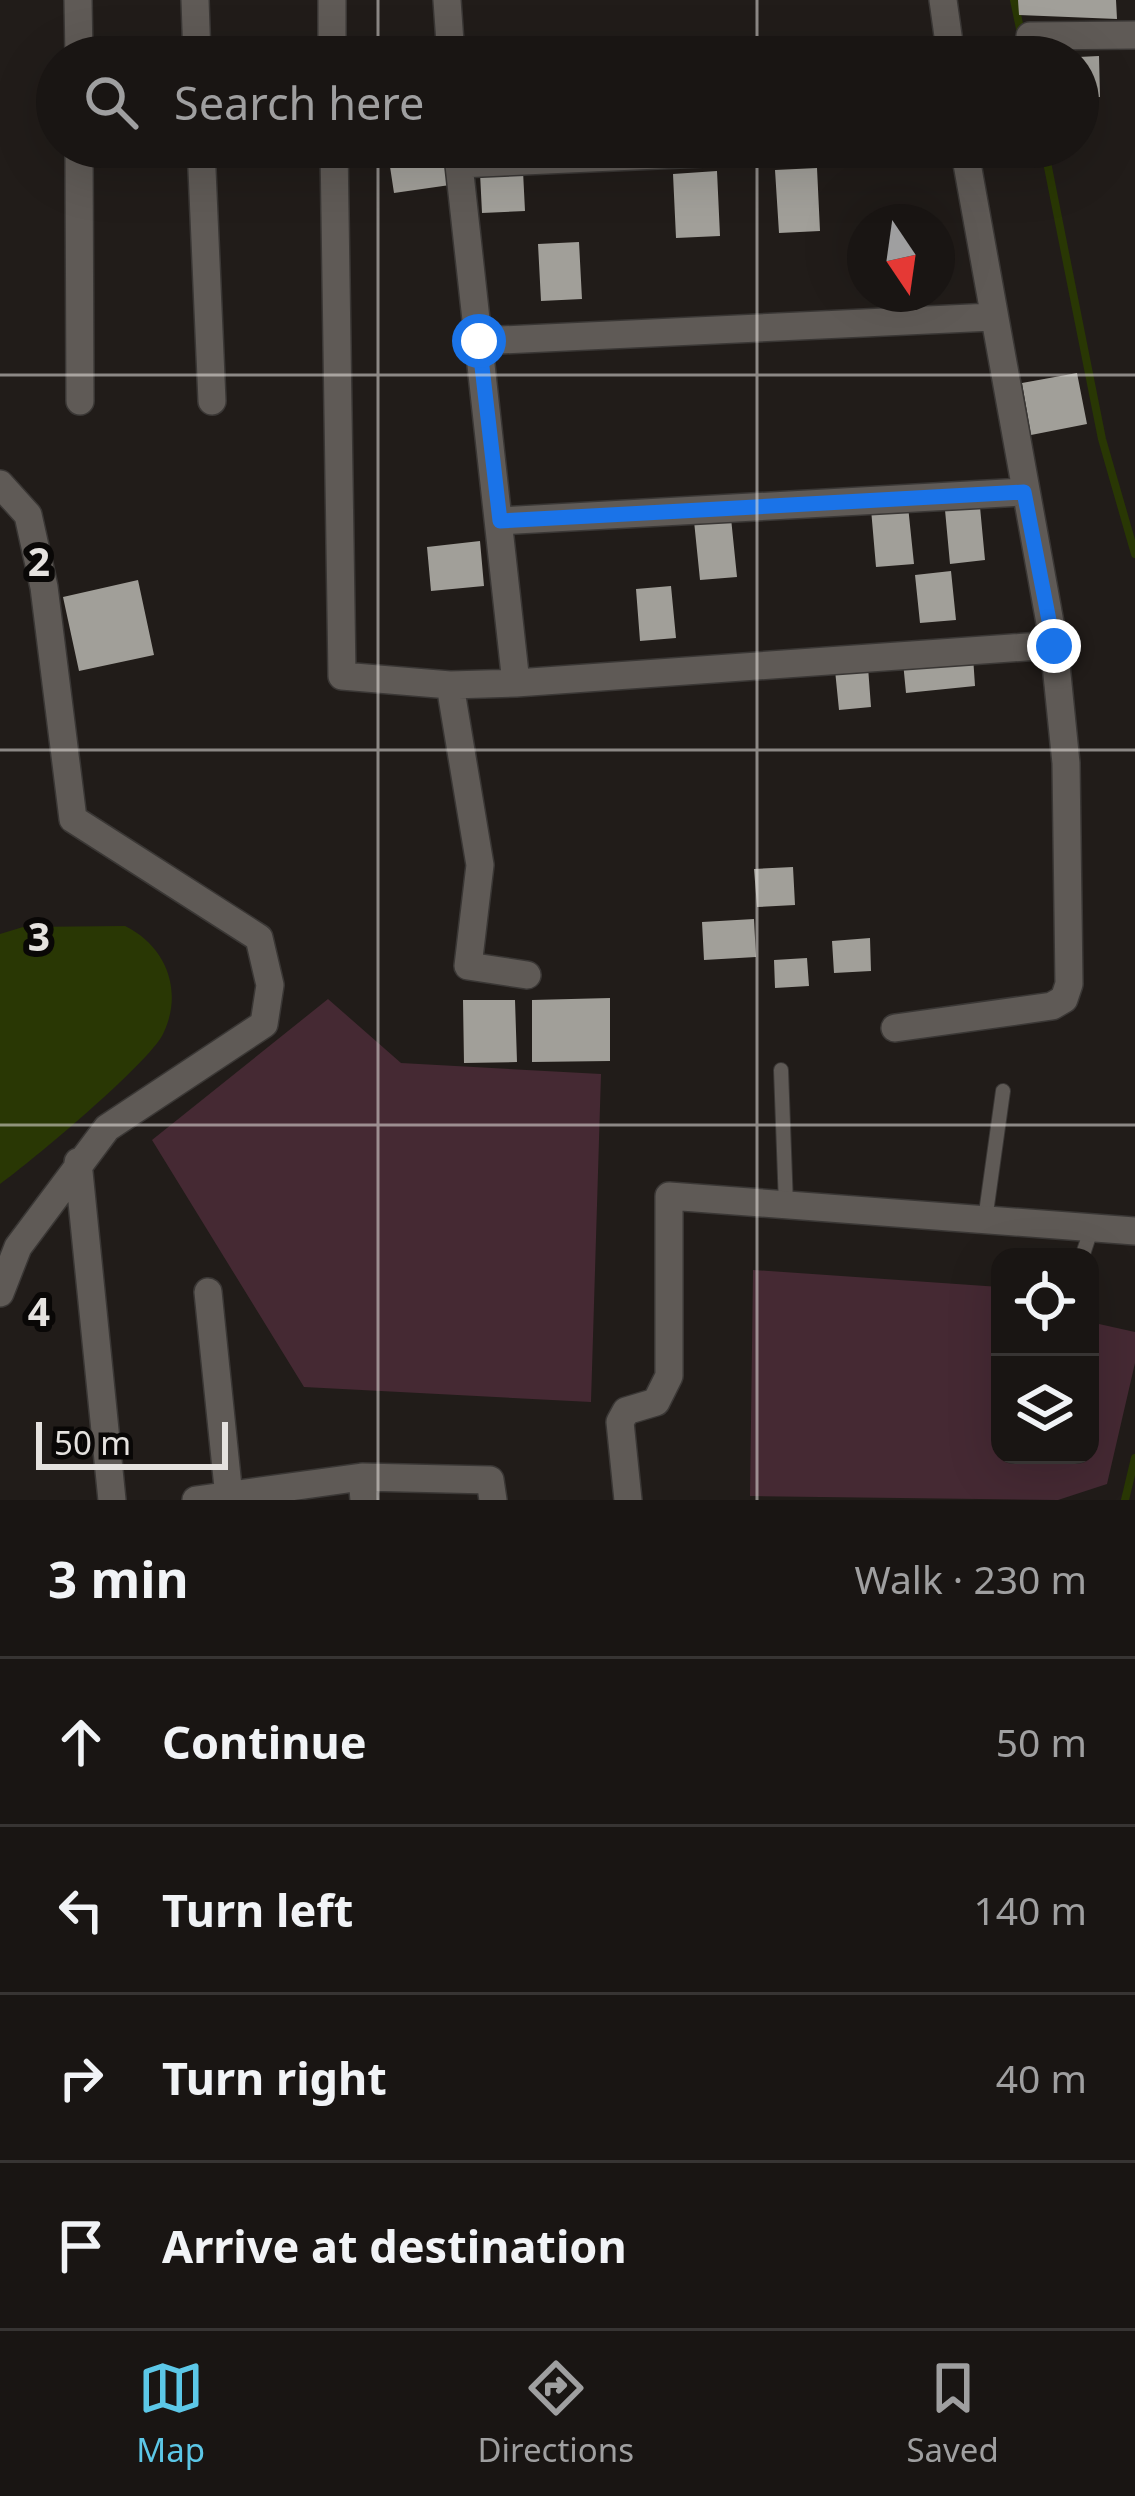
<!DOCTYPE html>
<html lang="en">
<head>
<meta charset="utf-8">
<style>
	:root { --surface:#191513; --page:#221e1c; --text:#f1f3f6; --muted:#9f9fa0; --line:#373433; --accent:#5cc7e7 }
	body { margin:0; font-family:"Noto Sans",sans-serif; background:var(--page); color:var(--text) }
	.controls { position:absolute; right:36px; bottom:36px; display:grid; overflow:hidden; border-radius:24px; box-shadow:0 12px 48px #0002 }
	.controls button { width:108px; height:108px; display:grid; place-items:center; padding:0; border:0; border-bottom:3px solid var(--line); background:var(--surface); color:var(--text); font:60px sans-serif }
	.compass { position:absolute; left:847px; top:204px; width:108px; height:108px; border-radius:50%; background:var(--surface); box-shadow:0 12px 48px #0002; rotate:167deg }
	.scale { position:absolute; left:36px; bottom:30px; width:192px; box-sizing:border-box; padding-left:12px; border:6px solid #e5e2df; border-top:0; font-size:33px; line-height:42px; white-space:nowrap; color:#e5e2df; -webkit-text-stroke:9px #090706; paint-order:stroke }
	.stop { position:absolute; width:36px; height:36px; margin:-27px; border:9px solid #1a73e8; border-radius:50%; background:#fff }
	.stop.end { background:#1a73e8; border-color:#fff; box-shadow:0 3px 12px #0008 }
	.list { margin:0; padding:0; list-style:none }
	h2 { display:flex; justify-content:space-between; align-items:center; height:156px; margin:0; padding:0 48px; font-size:51px }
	h2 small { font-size:39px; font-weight:400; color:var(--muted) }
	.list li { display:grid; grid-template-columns:78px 1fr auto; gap:36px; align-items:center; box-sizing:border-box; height:168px; padding:0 48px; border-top:3px solid var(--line) }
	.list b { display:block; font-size:45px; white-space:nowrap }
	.list em { font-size:39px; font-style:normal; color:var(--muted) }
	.icon { flex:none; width:66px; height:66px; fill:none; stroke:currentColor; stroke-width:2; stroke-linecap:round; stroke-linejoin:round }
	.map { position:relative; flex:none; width:1135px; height:1500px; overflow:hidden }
	.search { position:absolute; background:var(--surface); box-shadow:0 12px 48px #0002; left:36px; right:36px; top:36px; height:132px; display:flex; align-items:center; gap:30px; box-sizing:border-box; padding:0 42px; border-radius:66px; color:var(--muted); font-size:45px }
	.sheet { height:828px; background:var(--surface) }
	nav { display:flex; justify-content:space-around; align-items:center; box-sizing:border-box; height:168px; border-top:3px solid var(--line); background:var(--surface); font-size:33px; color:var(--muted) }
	nav a { display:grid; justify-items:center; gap:6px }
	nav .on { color:var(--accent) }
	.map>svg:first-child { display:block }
	.green { fill:#452933 }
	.water { fill:#293704 }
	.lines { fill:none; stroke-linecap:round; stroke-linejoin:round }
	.stream { stroke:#293704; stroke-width:8 }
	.building { fill:#a19f99 }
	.service-casing { stroke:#3a3735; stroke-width:16 }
	.minor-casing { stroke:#3a3735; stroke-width:30 }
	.service { stroke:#5f5a56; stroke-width:14 }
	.minor { stroke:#5f5a56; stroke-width:27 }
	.route { stroke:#1a73e8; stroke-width:15 }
	.grid { fill:none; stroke:#e5e2df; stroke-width:3; stroke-opacity:0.55 }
	.grid-label { font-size:39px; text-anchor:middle; font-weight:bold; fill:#e5e2df; stroke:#090706; stroke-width:12; stroke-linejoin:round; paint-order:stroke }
</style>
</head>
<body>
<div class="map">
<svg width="1135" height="1500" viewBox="0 0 1135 1500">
	<rect width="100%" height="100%" fill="#211c19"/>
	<path class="green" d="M328,999L401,1063L601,1074L591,1402L304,1387L152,1140Z
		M753,1270L1000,1287V1455H1090V1322L1135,1332V1363L1107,1484L1058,1500L750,1496Z"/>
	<path class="water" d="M125,926C166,946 184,991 163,1034C149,1063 31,1162 0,1184V934L23,927Z"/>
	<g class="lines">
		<path class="stream" d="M1014,0L1026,57
			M1044,147L1102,439L1135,554
			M1125,1500L1135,1458"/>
	</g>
	<path class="building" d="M1018,0H1116L1117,19L1019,15Z
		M432,42L434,57H389L388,47Z
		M1099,56L1100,97L1078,98V57Z
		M387,147H445L450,185L394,193Z
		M817,168L820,231L779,233L775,170Z
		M523,171L525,211L482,213L480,173Z
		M717,171L720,236L676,238L673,174Z
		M579,242L582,299L541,301L538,244Z
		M1077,373L1087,424L1031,435L1022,383Z
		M908,506L914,564L876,567L871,509Z
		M980,507L985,560L950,564L945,510Z
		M731,518L737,577L700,580L694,521Z
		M480,541L484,586L431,591L427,547Z
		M951,571L956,620L920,623L915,575Z
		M138,580L154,655L79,671L63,597Z
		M671,586L676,638L640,641L636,589Z
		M973,656L975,686L906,693L903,662Z
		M868,667L871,707L839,710L835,670Z
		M793,867L795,905L757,907L754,869Z
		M754,919L756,957L704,960L702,922Z
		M870,938L871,971L834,973L832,941Z
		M807,958L809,986L775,988L774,960Z
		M610,998V1061L532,1062V1000Z
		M463,1000H515L517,1062L464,1063Z"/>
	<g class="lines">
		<defs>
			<path id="service" d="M781,1070L786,1205
				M985,1220L1003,1091
				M1082,1257L1092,1227"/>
			<path id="minor" d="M78,0L79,57
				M195,0L197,57
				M332,0V57
				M447,0L451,57
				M943,0L951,57
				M1030,36L1135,35
				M79,147L80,401
				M201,147L212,401
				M334,147L342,676L450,685
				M457,147L516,683L450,685L480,865L468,966L527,975
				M459,164L834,147
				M479,341L992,317
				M0,484L28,515L44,587L73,819L259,938L270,985L264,1024L107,1128L18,1247L0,1293
				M500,521L1024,492
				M516,683L1054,645
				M895,1028L1052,1006L1064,999L1069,984L1066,763L1054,645L964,147
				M78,1162L112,1500
				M208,1292L229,1497
				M362,1477L490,1480L493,1500
				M196,1500L362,1477L364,1500
				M628,1500L620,1422L626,1411L656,1402L669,1376V1196L1135,1231"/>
		</defs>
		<use href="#service" class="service-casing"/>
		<use href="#minor" class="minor-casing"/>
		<use href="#service" class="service"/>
		<use href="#minor" class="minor"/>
	</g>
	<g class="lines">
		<path class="route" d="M479,341L500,521L1024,492L1054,646"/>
	</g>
	<path class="grid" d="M378,0V57M757,0V57M378,147V1500M757,147V1500M0,375H1135M0,750H1135M0,1125H1135"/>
	<g class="grid-label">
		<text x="39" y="576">2</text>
		<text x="39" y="951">3</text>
		<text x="39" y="1326">4</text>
	</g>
</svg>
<div class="controls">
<button><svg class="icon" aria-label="locate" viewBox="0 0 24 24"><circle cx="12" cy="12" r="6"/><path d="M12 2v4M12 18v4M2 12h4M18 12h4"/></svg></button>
<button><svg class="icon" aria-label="layers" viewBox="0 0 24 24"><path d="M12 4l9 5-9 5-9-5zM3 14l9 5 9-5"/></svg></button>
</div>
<svg class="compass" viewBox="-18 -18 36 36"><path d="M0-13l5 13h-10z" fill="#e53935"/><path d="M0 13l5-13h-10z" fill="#9f9fa0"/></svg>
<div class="scale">50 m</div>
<div class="stop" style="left:479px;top:341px"></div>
<div class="stop end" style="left:1054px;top:646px"></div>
<div class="search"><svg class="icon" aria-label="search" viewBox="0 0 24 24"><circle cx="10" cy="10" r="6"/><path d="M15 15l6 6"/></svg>Search here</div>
</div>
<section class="sheet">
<h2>3 min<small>Walk · 230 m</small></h2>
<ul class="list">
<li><svg class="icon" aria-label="ahead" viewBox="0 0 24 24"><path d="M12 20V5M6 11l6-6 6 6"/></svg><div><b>Continue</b></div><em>50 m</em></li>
<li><svg class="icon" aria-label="left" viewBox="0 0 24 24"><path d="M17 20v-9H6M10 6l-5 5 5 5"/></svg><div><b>Turn left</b></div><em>140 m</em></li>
<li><svg class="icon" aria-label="right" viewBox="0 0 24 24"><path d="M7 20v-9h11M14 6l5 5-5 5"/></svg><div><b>Turn right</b></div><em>40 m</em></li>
<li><svg class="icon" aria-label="arrive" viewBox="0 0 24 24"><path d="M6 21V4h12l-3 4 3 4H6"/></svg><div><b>Arrive at destination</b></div></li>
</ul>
</section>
<nav>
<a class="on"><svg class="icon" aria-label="map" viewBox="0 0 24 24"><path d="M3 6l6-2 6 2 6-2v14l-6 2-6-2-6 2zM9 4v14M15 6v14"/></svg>Map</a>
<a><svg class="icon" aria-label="directions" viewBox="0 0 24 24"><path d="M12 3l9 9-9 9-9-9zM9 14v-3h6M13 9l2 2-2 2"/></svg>Directions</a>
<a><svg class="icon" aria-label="saved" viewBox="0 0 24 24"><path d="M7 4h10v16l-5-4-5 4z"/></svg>Saved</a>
</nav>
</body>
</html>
